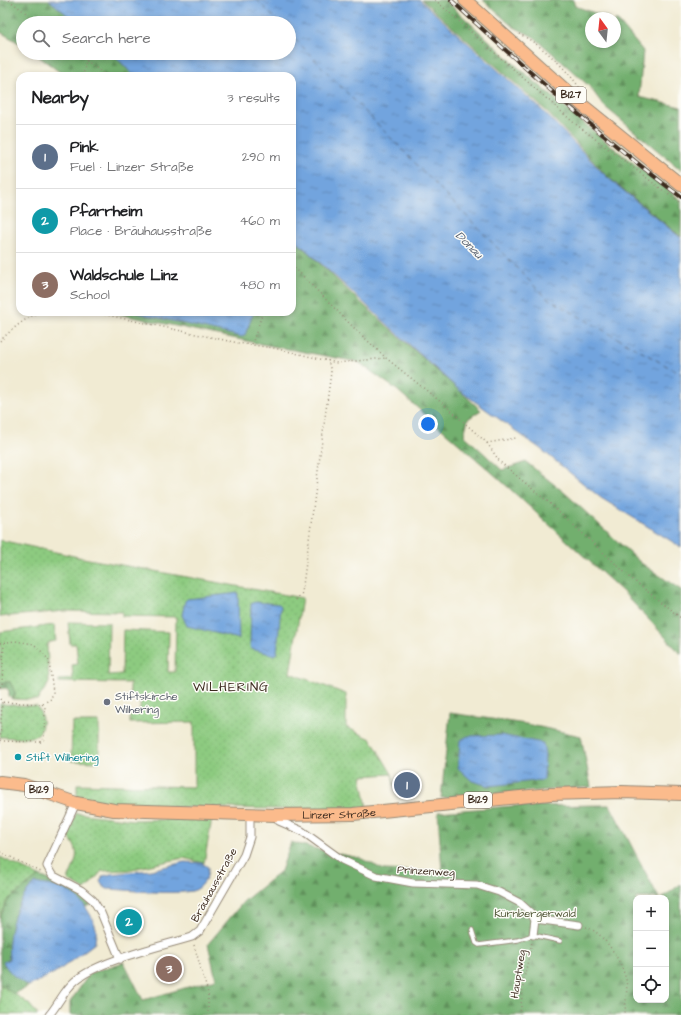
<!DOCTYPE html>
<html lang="en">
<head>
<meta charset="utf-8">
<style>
	:root { --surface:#fff; --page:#f2f2f2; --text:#202124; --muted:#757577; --line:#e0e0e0; --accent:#1f6fb2 }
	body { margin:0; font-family:"Architects Daughter",sans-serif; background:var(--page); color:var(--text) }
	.controls { position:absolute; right:12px; bottom:12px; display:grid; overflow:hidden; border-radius:8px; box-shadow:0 2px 6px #0003 }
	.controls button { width:36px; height:36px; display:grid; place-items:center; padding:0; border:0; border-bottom:1px solid var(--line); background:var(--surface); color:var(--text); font:20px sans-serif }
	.compass { position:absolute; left:585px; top:12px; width:36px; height:36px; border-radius:50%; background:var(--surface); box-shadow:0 2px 6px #0003; rotate:345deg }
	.you { position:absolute; left:428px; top:424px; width:14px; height:14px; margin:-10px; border:3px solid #fff; border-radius:50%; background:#1a73e8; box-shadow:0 0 0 6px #1a73e833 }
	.badge { display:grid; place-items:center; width:26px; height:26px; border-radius:50%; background:var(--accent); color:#fff; font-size:13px; font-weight:700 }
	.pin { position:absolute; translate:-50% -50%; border:2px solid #fff; box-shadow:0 1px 4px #0006 }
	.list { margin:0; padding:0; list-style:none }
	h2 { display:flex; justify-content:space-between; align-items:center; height:52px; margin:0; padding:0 16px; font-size:17px }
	h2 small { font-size:13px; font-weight:400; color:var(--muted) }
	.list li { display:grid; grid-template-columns:26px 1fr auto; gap:12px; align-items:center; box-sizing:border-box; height:64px; padding:0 16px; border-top:1px solid var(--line) }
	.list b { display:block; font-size:15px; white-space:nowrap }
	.list p { margin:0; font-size:13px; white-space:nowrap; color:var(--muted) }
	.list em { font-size:13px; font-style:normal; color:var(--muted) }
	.icon { flex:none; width:22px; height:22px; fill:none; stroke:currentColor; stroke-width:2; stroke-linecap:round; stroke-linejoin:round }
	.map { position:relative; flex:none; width:681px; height:1015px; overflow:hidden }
	.search { position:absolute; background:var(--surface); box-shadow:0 2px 6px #0003; left:16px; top:16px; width:280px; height:44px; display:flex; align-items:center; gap:10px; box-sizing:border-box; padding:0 14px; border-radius:22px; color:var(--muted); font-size:15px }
	.panel { position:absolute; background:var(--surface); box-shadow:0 2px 6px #0003; left:16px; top:72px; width:280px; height:244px; border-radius:12px }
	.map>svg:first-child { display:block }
	.grass { fill:url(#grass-dots); stroke:#647a4f }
	.forest { fill:url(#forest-firs); stroke:#566c46 }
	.water { fill:url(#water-ripples); stroke:#56677e }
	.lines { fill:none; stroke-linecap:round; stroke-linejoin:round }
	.ferry { stroke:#515b6b; stroke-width:1; stroke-dasharray:5 4; stroke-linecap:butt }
	.lane-casing { stroke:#968a78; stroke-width:5.5 }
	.street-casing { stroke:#968a78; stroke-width:9 }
	.primary-casing { stroke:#968a78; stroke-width:14 }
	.path { stroke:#968a78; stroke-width:1.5; stroke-dasharray:1 3; stroke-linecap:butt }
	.lane { stroke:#fff; stroke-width:3.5 }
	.street { stroke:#fff; stroke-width:7 }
	.primary { stroke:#fbbb8c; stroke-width:12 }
	.rail-casing { stroke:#3b2a1e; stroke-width:4 }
	.rail { stroke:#fdfcf7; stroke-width:2.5; stroke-dasharray:8; stroke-linecap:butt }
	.worship-dot { fill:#6b7280; stroke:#fdfcf7; stroke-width:1.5 }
	.culture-dot { fill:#0f9aa8; stroke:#fdfcf7; stroke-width:1.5 }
	.labels { text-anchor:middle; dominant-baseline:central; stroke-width:3; stroke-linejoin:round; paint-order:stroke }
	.shield { fill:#fdfcf7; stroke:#75695f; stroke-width:1 }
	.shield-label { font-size:10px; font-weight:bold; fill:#3b2a1e }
	.worship-label { font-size:11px; fill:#5b616d; stroke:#fdfcf7; text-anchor:start }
	.culture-label { font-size:11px; fill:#0d838f; stroke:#fdfcf7; text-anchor:start }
	.street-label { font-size:11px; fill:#3b2a1e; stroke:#fdfcf7 }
	.park-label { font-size:11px; fill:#545a3b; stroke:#fdfcf7 }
	.water-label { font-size:12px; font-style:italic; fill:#515b6b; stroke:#fdfcf7 }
	.quarter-label { font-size:13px; letter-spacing:1px; fill:#3b2a1e; stroke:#fdfcf7 }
</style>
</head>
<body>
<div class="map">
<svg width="681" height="1015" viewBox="0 0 681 1015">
	<defs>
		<pattern id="grass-dots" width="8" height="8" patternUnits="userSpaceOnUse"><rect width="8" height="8" fill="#8dcb80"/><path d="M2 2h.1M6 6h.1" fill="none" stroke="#7bae6e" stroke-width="1.8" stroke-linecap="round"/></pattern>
		<pattern id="forest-firs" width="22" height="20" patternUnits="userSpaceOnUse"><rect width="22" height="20" fill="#72af6e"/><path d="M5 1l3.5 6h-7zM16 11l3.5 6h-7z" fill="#5f8f5a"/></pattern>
		<pattern id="water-ripples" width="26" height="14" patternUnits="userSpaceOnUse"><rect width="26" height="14" fill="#72a4de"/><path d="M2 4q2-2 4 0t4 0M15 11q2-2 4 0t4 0" fill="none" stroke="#5f86b3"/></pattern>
	</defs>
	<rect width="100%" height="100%" fill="#fdfcf7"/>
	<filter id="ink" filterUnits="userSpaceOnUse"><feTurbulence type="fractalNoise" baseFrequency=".025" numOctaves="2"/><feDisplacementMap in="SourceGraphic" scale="8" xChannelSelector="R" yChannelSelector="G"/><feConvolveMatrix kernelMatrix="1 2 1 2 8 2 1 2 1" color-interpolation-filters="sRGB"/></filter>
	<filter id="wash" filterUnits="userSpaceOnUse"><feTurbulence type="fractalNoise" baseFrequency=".012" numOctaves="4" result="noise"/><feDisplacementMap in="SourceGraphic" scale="16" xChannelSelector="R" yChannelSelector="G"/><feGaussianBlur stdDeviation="0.9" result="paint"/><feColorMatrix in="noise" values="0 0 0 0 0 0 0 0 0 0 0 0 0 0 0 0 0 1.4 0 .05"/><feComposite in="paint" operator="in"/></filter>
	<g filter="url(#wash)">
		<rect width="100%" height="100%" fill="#f1ebd3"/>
		<path class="grass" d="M0,540L83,558L302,598L290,673L346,694V727L371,739L392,774L395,788L392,774L361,776L367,807L333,810L122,806L77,798V784L194,787V722L130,723V714H135L139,711C142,703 140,695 130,695V683L59,682V680L73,679L72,665L78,664L76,644H70L68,622L109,623L108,675L122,674L123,630L169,632L168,672H175L176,617L122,616V612L65,611L0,617Z
			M54,625L56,641L49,642L47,645L49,682C47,689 41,691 39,699L37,700L12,699L15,697L10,682H0V632Z
			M0,704L37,706C40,711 43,719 42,724C41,744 14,737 0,737Z
			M72,722H99V762L71,761Z
			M76,813L133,820L212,819L204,863L183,858L128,870L102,871L85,890L68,880C76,859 82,854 68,836Z
			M0,857L39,876L8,900L0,918Z
			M0,984L29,1004L38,1015L0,1014Z"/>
		<path class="forest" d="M0,0H49L77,23H23V45L0,32Z
			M422,0H445L520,69L610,145L681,200V237L608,177L544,109Z
			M483,0H573L575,6L609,18H591V42H615V20L619,22L643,51L639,97L681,107V170L604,106L589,86L534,37L512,26Z
			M34,53H112L134,76H65Z
			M292,237L357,299L481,410L468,419L464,435L502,470L526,462L565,493L641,563L681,590V654L622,591L498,478L397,390L358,362L256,343L109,312H292Z
			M0,682H10L16,694L12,699L9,696V691L6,688L0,689Z
			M450,713L526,724L581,736L591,787L441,798Z
			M610,805L659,898H636V1000H666V898H662L681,884V1015H70V1002L90,973L124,962L143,1000L216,979L208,944L244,901L281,871L291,842L324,851L360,858L384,870L442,872L438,812L513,806Z
			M39,876C59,883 75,892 91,905L84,907C74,889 54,888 36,883C24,892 21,903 16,916C6,942 2,968 29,986L14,994L0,984V918L8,900Z"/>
		<path class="water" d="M49,0H420L540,108L607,177L681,238V547L601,498L542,450L459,390L292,237V76H134L112,53H289V23H77Z
			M133,312H254L245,335L242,337Z
			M238,593L239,639L187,626L182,615L185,601L187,599Z
			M255,602L279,604L281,606L277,653L274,655L251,649L250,645L251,604Z
			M501,735L543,743L545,755L544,780L489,786L472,781L458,768L460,740L468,736Z
			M184,862L202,863L208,867C209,877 202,889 192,891C171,895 130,890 107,889L102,885L100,881L103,876L111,874L151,870Z
			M36,883C46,886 56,885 66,890C79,896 92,913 96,928C97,932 95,938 95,943L58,971L29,986C18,980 9,973 3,962L9,959C6,935 16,898 36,883Z"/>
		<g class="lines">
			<path class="ferry" d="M257,0L279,23
				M289,33L545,297L681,374"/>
		</g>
	</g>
	<g filter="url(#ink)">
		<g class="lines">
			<defs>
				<path id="lane" d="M472,930L476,943L479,945L518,940L533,935L560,941"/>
				<path id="street" d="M76,803L47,866L52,875L81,890L93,900L101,913L120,959
					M275,815L279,821L302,831L342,860L376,876L413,883L477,885L499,892L520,903L530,912L535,919L533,935
					M535,919L579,925
					M49,1015C58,1005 64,990 75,981C97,961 162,946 192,937L200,931L244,855L250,837V814"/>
				<g id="primary">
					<path d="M465,0L581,104L681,185"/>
					<path id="s1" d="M0,782L24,785L76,803L114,810L275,815L353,814L550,794L622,792L681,794"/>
				</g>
			</defs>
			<use href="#lane" class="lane-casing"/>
			<use href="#street" class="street-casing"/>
			<use href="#primary" class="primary-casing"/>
			<path class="path" d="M9,0L39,23
				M435,0L573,122L681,204
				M519,34C541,44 568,70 581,90
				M77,53L106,76
				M83,76L86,60
				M292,265L352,326L386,358L447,407L487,443L516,438
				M93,312L238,343L274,348L337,363L386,358
				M0,341C11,330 25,318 40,312
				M252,344L263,312
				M487,443L500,462L553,506L633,580L681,618
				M296,600L302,593L331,372L328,360
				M0,643L15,641L34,644L45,655L49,661L53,692L51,699L42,704L0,702
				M0,687L2,685L4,642
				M0,699L2,702L0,744
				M0,741L41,742L44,739L45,708L42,704
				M0,852L41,872
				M586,927C604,932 622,962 626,980C628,991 625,1004 625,1015
				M194,945L208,993V1015
				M520,1015L524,978L532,942"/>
			<use href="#lane" class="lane"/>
			<use href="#street" class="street"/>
			<use href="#primary" class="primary"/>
			<defs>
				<path id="rail" d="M451,0C525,69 600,136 681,197"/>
			</defs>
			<use href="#rail" class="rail-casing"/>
			<use href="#rail" class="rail"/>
		</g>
	</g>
	<circle class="worship-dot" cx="107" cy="702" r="4"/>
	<circle class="culture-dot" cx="18" cy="757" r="4"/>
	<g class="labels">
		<g class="shield">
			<rect x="556" y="87" width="30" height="16" rx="3"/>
			<rect x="25" y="782" width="28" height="16" rx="3"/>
			<rect x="464" y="792" width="28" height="16" rx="3"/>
		</g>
		<g class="shield-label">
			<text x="571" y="95">B127</text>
			<text x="39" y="790">B129</text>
			<text x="478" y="800">B129</text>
		</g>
		<g class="worship-label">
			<text x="115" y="696">Stiftskirche<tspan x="115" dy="13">Wilhering</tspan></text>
		</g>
		<g class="culture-label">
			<text x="26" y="757">Stift Wilhering</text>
		</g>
		<g class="street-label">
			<text stroke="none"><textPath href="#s1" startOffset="343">Linzer Straße</textPath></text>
			<text transform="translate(426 871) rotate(3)">Prinzenweg</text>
			<text transform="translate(214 885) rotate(-61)">Bräuhausstraße</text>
			<text transform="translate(518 974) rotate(-81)">Hauptweg</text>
		</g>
		<g class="park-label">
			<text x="535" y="913">Kürnbergerwald</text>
		</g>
		<g class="water-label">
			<text transform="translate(469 245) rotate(45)">Donau</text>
		</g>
		<g class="quarter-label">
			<text x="231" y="687">WILHERING</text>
		</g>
	</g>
</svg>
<div class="controls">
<button>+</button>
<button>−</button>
<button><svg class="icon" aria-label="locate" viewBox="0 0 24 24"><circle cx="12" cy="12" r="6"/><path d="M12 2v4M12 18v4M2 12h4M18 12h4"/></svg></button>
</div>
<svg class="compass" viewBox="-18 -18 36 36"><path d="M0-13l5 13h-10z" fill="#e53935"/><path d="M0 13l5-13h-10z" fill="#757577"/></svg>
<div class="you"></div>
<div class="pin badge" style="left:407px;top:785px;background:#5c6f8a">1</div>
<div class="pin badge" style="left:129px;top:922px;background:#0f9aa8">2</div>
<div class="pin badge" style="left:169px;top:969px;background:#8d6e63">3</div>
<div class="search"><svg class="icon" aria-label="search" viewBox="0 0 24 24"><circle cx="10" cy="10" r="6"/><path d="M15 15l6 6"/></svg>Search here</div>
<section class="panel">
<h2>Nearby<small>3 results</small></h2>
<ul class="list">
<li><span class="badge" style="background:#5c6f8a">1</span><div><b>Pink</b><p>Fuel · Linzer Straße</p></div><em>290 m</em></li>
<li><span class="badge" style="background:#0f9aa8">2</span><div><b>Pfarrheim</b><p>Place · Bräuhausstraße</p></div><em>460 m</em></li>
<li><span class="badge" style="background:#8d6e63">3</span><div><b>Waldschule Linz</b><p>School</p></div><em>480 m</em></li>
</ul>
</section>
</div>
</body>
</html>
